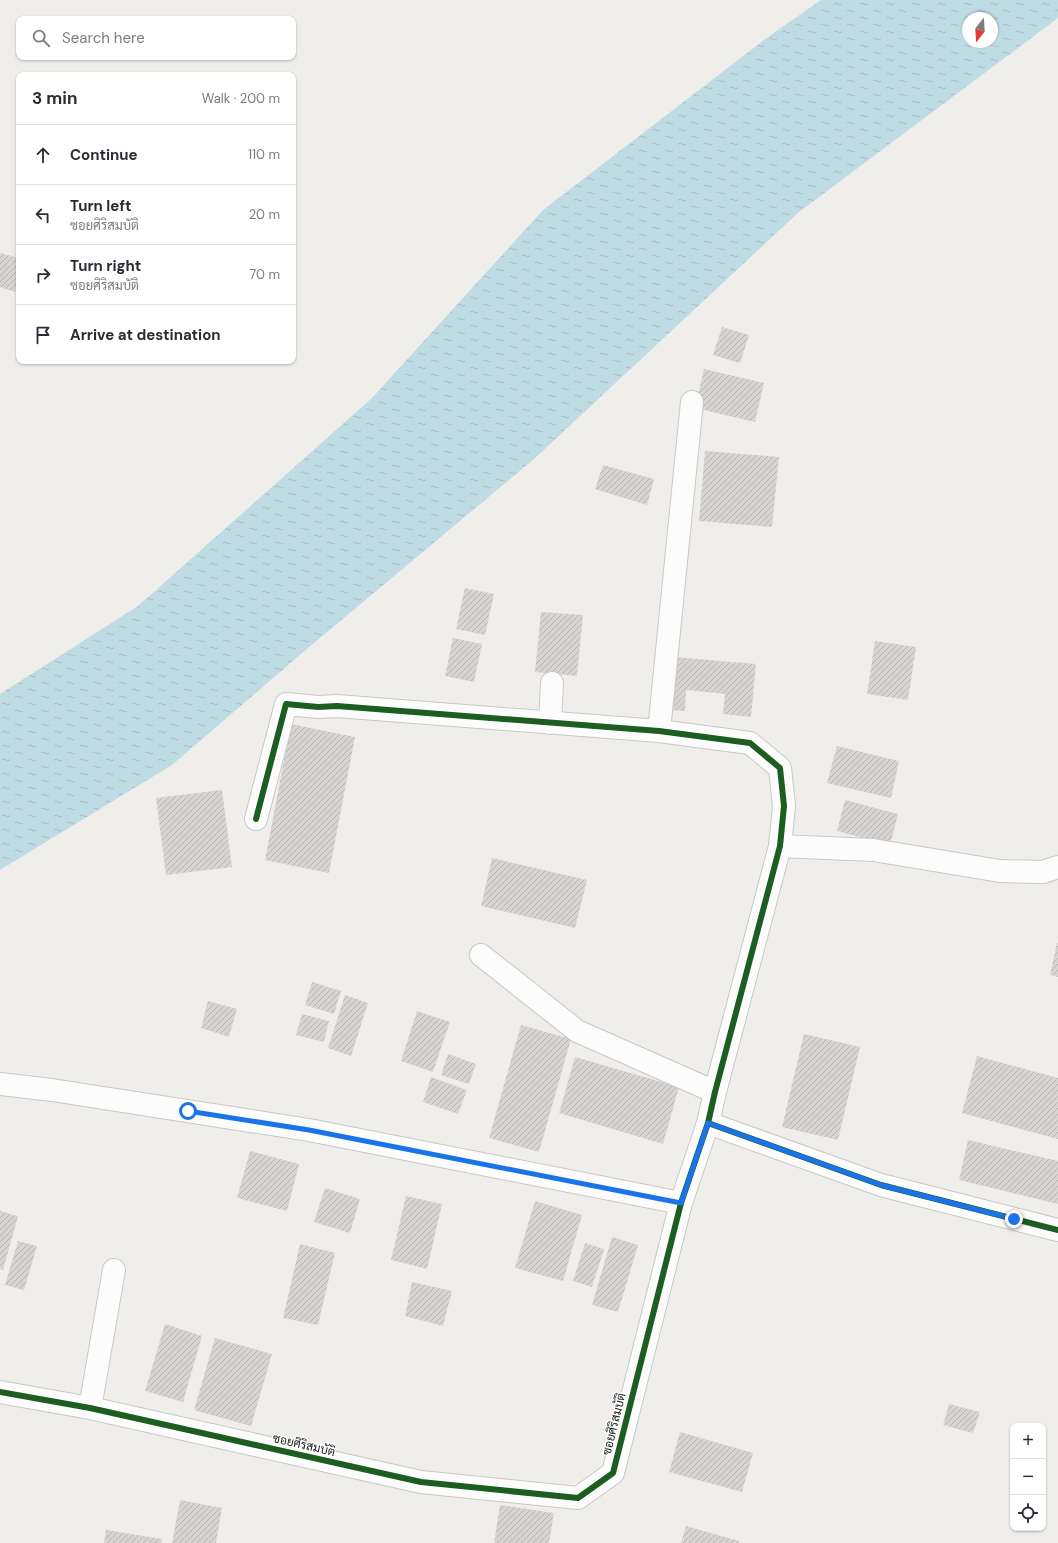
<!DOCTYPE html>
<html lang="en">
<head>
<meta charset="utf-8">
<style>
	:root { --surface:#fff; --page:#f7f7f7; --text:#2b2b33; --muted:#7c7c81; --line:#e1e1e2 }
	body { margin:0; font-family:"DM Sans",Sarabun,sans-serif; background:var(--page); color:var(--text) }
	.controls { position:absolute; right:12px; bottom:12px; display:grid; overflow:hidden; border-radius:8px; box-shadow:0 1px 3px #0004 }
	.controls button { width:36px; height:36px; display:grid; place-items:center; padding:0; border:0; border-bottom:1px solid var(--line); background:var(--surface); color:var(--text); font:20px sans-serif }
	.compass { position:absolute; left:962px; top:12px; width:36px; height:36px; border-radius:50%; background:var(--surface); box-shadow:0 1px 3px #0004; rotate:197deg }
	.stop { position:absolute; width:12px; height:12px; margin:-9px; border:3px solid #1a73e8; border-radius:50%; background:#fff }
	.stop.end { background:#1a73e8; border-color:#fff; box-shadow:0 1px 4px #0008 }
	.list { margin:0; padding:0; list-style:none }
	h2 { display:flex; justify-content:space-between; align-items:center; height:52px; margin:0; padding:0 16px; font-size:17px }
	h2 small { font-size:13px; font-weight:400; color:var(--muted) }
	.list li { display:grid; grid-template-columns:26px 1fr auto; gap:12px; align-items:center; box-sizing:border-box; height:60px; padding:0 16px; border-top:1px solid var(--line) }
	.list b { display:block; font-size:15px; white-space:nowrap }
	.list p { margin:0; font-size:13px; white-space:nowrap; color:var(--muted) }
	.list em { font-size:13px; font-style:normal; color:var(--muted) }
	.icon { flex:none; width:22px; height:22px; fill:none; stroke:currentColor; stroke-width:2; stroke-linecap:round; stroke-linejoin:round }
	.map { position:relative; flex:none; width:1058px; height:1543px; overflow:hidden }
	.search { position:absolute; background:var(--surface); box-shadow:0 1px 3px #0004; left:16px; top:16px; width:280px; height:44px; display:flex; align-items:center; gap:10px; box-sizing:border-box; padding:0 14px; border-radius:8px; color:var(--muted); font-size:15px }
	.panel { position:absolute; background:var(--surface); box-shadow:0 1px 3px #0004; left:16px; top:72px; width:280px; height:292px; border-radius:8px }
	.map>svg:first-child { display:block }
	.water { fill:url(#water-ripples); fill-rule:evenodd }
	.building { fill:url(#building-hatch) }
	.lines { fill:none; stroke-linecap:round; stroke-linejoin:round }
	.minor-casing { stroke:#c9c8c7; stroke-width:24 }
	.minor { stroke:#fdfcfc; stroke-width:22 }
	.cycleway-casing { stroke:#fff; stroke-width:8 }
	.cycleway { stroke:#1b5e20; stroke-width:6 }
	.route { stroke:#1a73e8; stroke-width:5 }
	.labels { text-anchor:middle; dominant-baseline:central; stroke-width:3; stroke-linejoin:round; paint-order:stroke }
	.street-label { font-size:12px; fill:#222; stroke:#fff }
</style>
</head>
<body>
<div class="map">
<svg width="1058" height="1543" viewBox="0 0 1058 1543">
	<defs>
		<pattern id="water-ripples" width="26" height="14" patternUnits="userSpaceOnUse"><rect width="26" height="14" fill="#bfdbe3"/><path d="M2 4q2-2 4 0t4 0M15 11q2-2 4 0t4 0" fill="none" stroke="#a4bcc2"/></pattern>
		<pattern id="building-hatch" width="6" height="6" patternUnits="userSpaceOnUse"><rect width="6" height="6" fill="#d7d4d2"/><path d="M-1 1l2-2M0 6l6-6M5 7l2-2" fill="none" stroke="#b8b6b4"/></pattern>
	</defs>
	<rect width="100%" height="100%" fill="#f0eeeb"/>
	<path class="water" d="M821,0H1058V18L799,212L534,459L308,648L172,765L0,870V694L138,606L372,398L543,210L768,37ZM968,18H992V42H968Z"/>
	<path class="building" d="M0,253L19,258V276L15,292L0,287Z
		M722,327L749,335L740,363L713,355Z
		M704,369L764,383L755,422L695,408Z
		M705,451L779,457L772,527L699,521Z
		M603,465L654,479L647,505L595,489Z
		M465,588L494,594L485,635L456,629Z
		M541,612L583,615L577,676L535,672Z
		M453,638L482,644L474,682L445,676Z
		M875,641L916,647L908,700L867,694Z
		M674,657L756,664L751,717L723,714L725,694L686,690L685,711L669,710Z
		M291,724L355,737L329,873L265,860Z
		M837,746L899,761L891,798L827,783Z
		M222,790L232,867L166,875L156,798Z
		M845,800L898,814L890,845L837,831Z
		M492,858L587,880L575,928L481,906Z
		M1057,943H1058V977L1050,975Z
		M312,982L341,991L334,1014L305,1005Z
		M345,995L368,1003L351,1056L328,1048Z
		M208,1001L237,1009L229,1037L201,1028Z
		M417,1011L450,1022L433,1072L401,1061Z
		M302,1014L329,1021L324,1042L296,1035Z
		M521,1025L571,1039L539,1152L489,1138Z
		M804,1034L860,1047L838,1140L782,1127Z
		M448,1054L476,1064L469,1084L441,1075Z
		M977,1056L1058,1078V1139L962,1113Z
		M575,1057L679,1087L663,1144L559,1113Z
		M431,1077L467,1090L458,1114L423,1102Z
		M968,1140L1058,1161V1204L959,1180Z
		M250,1151L299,1164L287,1211L237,1198Z
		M325,1188L360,1199L350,1233L314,1222Z
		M406,1196L442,1204L427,1269L391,1260Z
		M535,1201L582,1215L563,1281L515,1268Z
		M0,1211L18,1216L3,1270L0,1269Z
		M612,1237L638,1245L618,1312L592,1305Z
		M18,1241L37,1246L24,1290L5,1285Z
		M585,1243L604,1249L592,1287L573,1281Z
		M300,1244L335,1253L318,1325L283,1318Z
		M412,1282L452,1291L443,1326L405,1316Z
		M165,1324L202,1336L183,1402L145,1391Z
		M215,1338L272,1354L251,1426L194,1410Z
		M949,1404L980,1412L973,1433L943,1425Z
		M680,1432L753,1453L742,1492L669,1472Z
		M180,1500L222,1508L216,1543H172Z
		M500,1505L554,1513L549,1543H494Z
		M686,1526L739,1541L738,1543H681Z
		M106,1530L162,1539L161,1543H104Z"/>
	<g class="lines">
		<defs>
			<path id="minor" d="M550,723L552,683
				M659,731L692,402
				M256,819L286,704L318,707L337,706L659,731L750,743L780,768L784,806L780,846L715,1092L708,1123
				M780,846L873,850L1000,871L1043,872L1058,867
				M481,955L577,1031L715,1092
				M0,1084L52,1090L309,1130L681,1203
				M0,1392L90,1408L421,1482L578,1498L613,1473L681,1203L708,1123L881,1185L1058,1230
				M90,1408L114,1270"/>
		</defs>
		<use href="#minor" class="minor-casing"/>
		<use href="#minor" class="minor"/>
		<defs>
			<path id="cycleway" d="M256,819L286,704L318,707L337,706L659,731L750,743L780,768L784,806L780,846L715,1092L708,1123
				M0,1392L90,1408L421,1482L578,1498L613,1473L681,1203L708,1123L881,1185L1058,1230"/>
		</defs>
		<use href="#cycleway" class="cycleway-casing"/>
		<use href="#cycleway" class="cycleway"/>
	</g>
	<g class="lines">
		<path class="route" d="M188,1111L309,1130L681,1203L708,1123L881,1185L1014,1219"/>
	</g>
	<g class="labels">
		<g class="street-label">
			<text transform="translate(614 1424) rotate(-76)">ซอยศิริสมบัติ</text>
			<text transform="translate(304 1445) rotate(13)">ซอยศิริสมบัติ</text>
		</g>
	</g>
</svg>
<div class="controls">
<button>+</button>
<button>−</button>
<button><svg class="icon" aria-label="locate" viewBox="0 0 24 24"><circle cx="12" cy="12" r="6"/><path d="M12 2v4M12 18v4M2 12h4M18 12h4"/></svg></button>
</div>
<svg class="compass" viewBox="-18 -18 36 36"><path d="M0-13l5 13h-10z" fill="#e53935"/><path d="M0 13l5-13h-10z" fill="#7c7c81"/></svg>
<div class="stop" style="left:188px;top:1111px"></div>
<div class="stop end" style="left:1014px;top:1219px"></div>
<div class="search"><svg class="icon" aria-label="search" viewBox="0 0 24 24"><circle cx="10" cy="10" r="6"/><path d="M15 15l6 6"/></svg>Search here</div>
<section class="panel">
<h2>3 min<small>Walk · 200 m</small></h2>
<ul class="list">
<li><svg class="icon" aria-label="ahead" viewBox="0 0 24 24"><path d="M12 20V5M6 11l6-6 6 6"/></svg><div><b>Continue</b></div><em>110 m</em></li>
<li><svg class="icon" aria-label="left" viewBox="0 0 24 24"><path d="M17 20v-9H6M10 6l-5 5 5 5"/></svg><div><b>Turn left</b><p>ซอยศิริสมบัติ</p></div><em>20 m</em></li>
<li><svg class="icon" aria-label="right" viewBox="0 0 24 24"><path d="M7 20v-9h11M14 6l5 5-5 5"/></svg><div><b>Turn right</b><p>ซอยศิริสมบัติ</p></div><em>70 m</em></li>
<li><svg class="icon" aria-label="arrive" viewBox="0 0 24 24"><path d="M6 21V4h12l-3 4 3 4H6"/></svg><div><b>Arrive at destination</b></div></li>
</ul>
</section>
</div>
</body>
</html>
